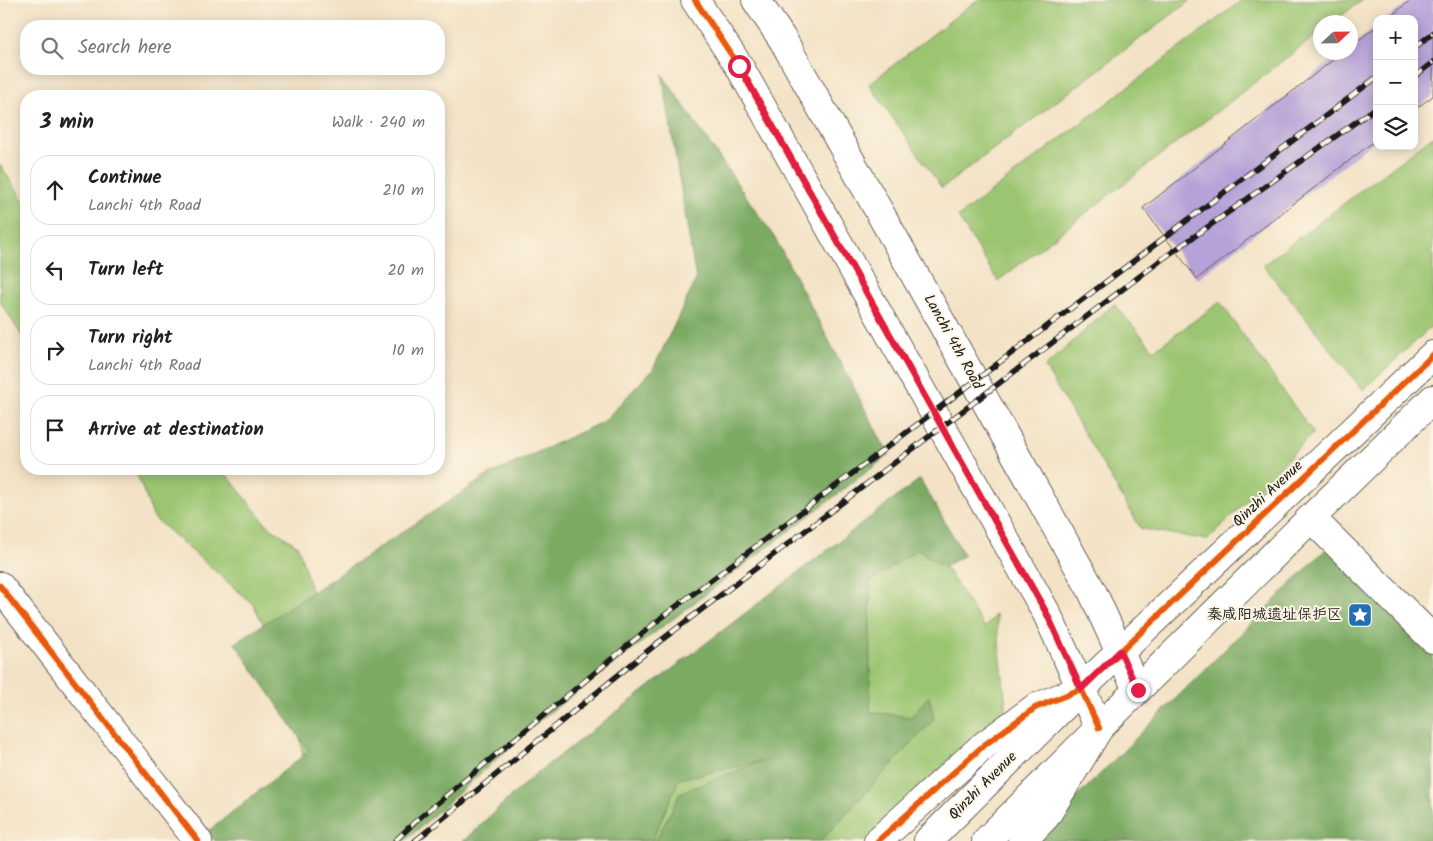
<!DOCTYPE html>
<html lang="en">
<head>
<meta charset="utf-8">
<style>
	:root { --surface:#fff; --page:#f6f6f6; --text:#222; --muted:#767676; --line:#e0e0e0 }
	body { margin:0; font-family:Kalam,"LXGW WenKai TC",sans-serif; background:var(--page); color:var(--text) }
	.controls { position:absolute; right:15px; top:15px; display:grid; overflow:hidden; border-radius:10px; box-shadow:0 2px 12px #0003 }
	.controls button { width:45px; height:45px; display:grid; place-items:center; padding:0; border:0; border-bottom:1px solid var(--line); background:var(--surface); color:var(--text); font:25px sans-serif }
	.compass { position:absolute; left:1313px; top:15px; width:45px; height:45px; border-radius:50%; background:var(--surface); box-shadow:0 2px 12px #0003; rotate:68deg }
	.stop { position:absolute; width:15px; height:15px; margin:-11px; border:4px solid #e11d48; border-radius:50%; background:#fff }
	.stop.end { background:#e11d48; border-color:#fff; box-shadow:0 1px 5px #0008 }
	.list { margin:0; padding:0; list-style:none }
	h2 { display:flex; justify-content:space-between; align-items:center; height:65px; margin:0; padding:0 20px; font-size:21px }
	h2 small { font-size:16px; font-weight:400; color:var(--muted) }
	.list li { display:grid; grid-template-columns:32px 1fr auto; gap:15px; align-items:center; box-sizing:border-box; height:70px; margin:0 10px 10px; padding:0 10px; border:1px solid var(--line); border-radius:20px }
	.list b { display:block; font-size:19px; white-space:nowrap }
	.list p { margin:0; font-size:16px; white-space:nowrap; color:var(--muted) }
	.list em { font-size:16px; font-style:normal; color:var(--muted) }
	.icon { flex:none; width:28px; height:28px; fill:none; stroke:currentColor; stroke-width:2; stroke-linecap:round; stroke-linejoin:round }
	.map { position:relative; flex:none; width:1433px; height:841px; overflow:hidden }
	.search { position:absolute; background:var(--surface); box-shadow:0 2px 12px #0003; left:20px; top:20px; width:425px; height:55px; display:flex; align-items:center; gap:12px; box-sizing:border-box; padding:0 18px; border-radius:20px; color:var(--muted); font-size:19px }
	.panel { position:absolute; background:var(--surface); box-shadow:0 2px 12px #0003; left:20px; top:90px; width:425px; height:385px; border-radius:20px }
	.map>svg:first-child { display:block }
	.green { fill:#9bc571; stroke:#5c7046 }
	.forest { fill:#7caa63; stroke:#4c6340 }
	.building { fill:#b6a1d8 }
	.lines { fill:none; stroke-linecap:round; stroke-linejoin:round }
	.minor-casing { stroke:#676157; stroke-width:30 }
	.major-casing { stroke:#676157; stroke-width:30 }
	.minor { stroke:#fff; stroke-width:28 }
	.major { stroke:#fff; stroke-width:28 }
	.rail-casing { stroke:#1c1c1c; stroke-width:5.5 }
	.rail { stroke:#fcf5e5; stroke-width:4; stroke-dasharray:11; stroke-linecap:butt }
	.cycleway-casing { stroke:#fcf5e5; stroke-width:9 }
	.cycleway { stroke:#e8590c; stroke-width:6 }
	.route { stroke:#e11d48; stroke-width:6 }
	.labels { text-anchor:middle; dominant-baseline:central; stroke-width:4; stroke-linejoin:round; paint-order:stroke }
	.street-label { font-size:15px; fill:#1c1c1c; stroke:#fcf5e5 }
	.poi-label { font-size:15px; fill:#1c1c1c; stroke:#fcf5e5; text-anchor:end }
</style>
</head>
<body>
<div class="map">
<svg width="1433" height="841" viewBox="0 0 1433 841">
	<rect width="100%" height="100%" fill="#fcf5e5"/>
	<filter id="ink" filterUnits="userSpaceOnUse"><feTurbulence type="fractalNoise" baseFrequency=".02" numOctaves="2"/><feDisplacementMap in="SourceGraphic" scale="10" xChannelSelector="R" yChannelSelector="G"/><feConvolveMatrix kernelMatrix="1 2 1 2 8 2 1 2 1" color-interpolation-filters="sRGB"/></filter>
	<filter id="wash" filterUnits="userSpaceOnUse"><feTurbulence type="fractalNoise" baseFrequency=".0096" numOctaves="4" result="noise"/><feDisplacementMap in="SourceGraphic" scale="20" xChannelSelector="R" yChannelSelector="G"/><feGaussianBlur stdDeviation="1.12" result="paint"/><feColorMatrix in="noise" values="0 0 0 0 0 0 0 0 0 0 0 0 0 0 0 0 0 1.4 0 .05"/><feComposite in="paint" operator="in"/></filter>
	<g filter="url(#wash)">
		<rect width="100%" height="100%" fill="#f3e2c5"/>
		<path class="green" d="M977,0H1191L942,188L869,84Z
			M1242,0H1362L1333,22H1320V32L998,281L958,217Z
			M1433,136V325L1363,390L1263,265Z
			M0,165L26,204V339H24L0,301Z
			M1220,302L1313,433L1208,540L1141,529L1045,367L1114,304L1154,350Z
			M135,469H222L267,525L298,546L324,634L347,749L306,776L291,678L253,604L154,518Z
			M900,497L985,628L996,614L1007,715L869,841H481Z"/>
		<path class="forest" d="M662,74L776,240L889,455L541,719L405,841H215L207,832L309,751L235,643L487,476L604,421L653,369L696,280Z
			M920,479L964,555L943,567L918,549L870,582V712L911,717L929,696L934,719L821,841H656L680,793L762,761L679,779L652,841H463L533,776Z
			M1337,538L1433,633V841H1033Z"/>
		<g id="blocks">
			<path class="building" d="M1411,0H1433V96L1414,110V19H1387Z
				M1377,26V139L1197,279L1143,208L1343,52H1350V47Z"/>
		</g>
	</g>
	<g filter="url(#ink)">
		<use href="#blocks" fill-opacity="0" stroke="#676157" stroke-width="1"/>
		<g class="lines">
			<defs>
				<path id="minor" d="M695,0L739,66L1047,614L1099,728
					M756,0L783,40L1092,591L1137,690
					M1311,518L1433,639
					M0,586L198,841
					M878,841L983,746L1035,708L1081,689L1433,355
					M1022,841L1046,816L1099,728L1311,518L1433,399"/>
				<path id="major" d="M928,841L1081,689
					M986,841L1099,728"/>
			</defs>
			<use href="#minor" class="minor-casing"/>
			<use href="#major" class="major-casing"/>
			<use href="#minor" class="minor"/>
			<use href="#major" class="major"/>
			<defs>
				<path id="rail" d="M1414,48L1433,33
					M1414,77L1433,62
					M395,841L417,820L661,618L1377,77
					M415,841L655,645L1161,260L1377,107"/>
			</defs>
			<use href="#rail" class="rail-casing"/>
			<use href="#rail" class="rail"/>
			<defs>
				<path id="cycleway" d="M695,0L739,66L1047,614L1099,728
					M0,586L198,841
					M878,841L983,746L1035,708L1081,689L1433,355"/>
			</defs>
			<use href="#cycleway" class="cycleway-casing"/>
			<use href="#cycleway" class="cycleway"/>
		</g>
	</g>
	<g class="lines" filter="url(#ink)">
		<path class="route" d="M739,66L1047,614L1081,689L1120,651L1138,690"/>
	</g>
	<defs>
		<symbol id="sight-square" viewBox="-11 -11 22 22"><rect x="-9" y="-9" width="18" height="18" rx="4" fill="#1f6fb2" stroke="#fcf5e5"/><path d="M0-6L1.8-2.2L6-1.7L2.9 1.2L3.7 5.4L0 3.3L-3.7 5.4L-2.9 1.2L-6-1.7L-1.8-2.2Z" fill="#fff"/></symbol>
	</defs>
	<g fill-rule="evenodd">
		<use href="#sight-square" x="1346" y="601" width="28" height="28"/>
	</g>
	<g class="labels">
		<g class="street-label">
			<text transform="translate(953 342) rotate(61)">Lanchi 4th Road</text>
			<text transform="translate(1268 494) rotate(-43)">Qinzhi Avenue</text>
			<text transform="translate(983 786) rotate(-45)">Qinzhi Avenue</text>
		</g>
		<g class="poi-label">
			<text x="1342" y="615">秦咸阳城遗址保护区</text>
		</g>
	</g>
</svg>
<div class="controls">
<button>+</button>
<button>−</button>
<button><svg class="icon" aria-label="layers" viewBox="0 0 24 24"><path d="M12 4l9 5-9 5-9-5zM3 14l9 5 9-5"/></svg></button>
</div>
<svg class="compass" viewBox="-18 -18 36 36"><path d="M0-13l5 13h-10z" fill="#e53935"/><path d="M0 13l5-13h-10z" fill="#767676"/></svg>
<div class="stop" style="left:739px;top:66px"></div>
<div class="stop end" style="left:1138px;top:690px"></div>
<div class="search"><svg class="icon" aria-label="search" viewBox="0 0 24 24"><circle cx="10" cy="10" r="6"/><path d="M15 15l6 6"/></svg>Search here</div>
<section class="panel">
<h2>3 min<small>Walk · 240 m</small></h2>
<ul class="list">
<li><svg class="icon" aria-label="ahead" viewBox="0 0 24 24"><path d="M12 20V5M6 11l6-6 6 6"/></svg><div><b>Continue</b><p>Lanchi 4th Road</p></div><em>210 m</em></li>
<li><svg class="icon" aria-label="left" viewBox="0 0 24 24"><path d="M17 20v-9H6M10 6l-5 5 5 5"/></svg><div><b>Turn left</b></div><em>20 m</em></li>
<li><svg class="icon" aria-label="right" viewBox="0 0 24 24"><path d="M7 20v-9h11M14 6l5 5-5 5"/></svg><div><b>Turn right</b><p>Lanchi 4th Road</p></div><em>10 m</em></li>
<li><svg class="icon" aria-label="arrive" viewBox="0 0 24 24"><path d="M6 21V4h12l-3 4 3 4H6"/></svg><div><b>Arrive at destination</b></div></li>
</ul>
</section>
</div>
</body>
</html>
